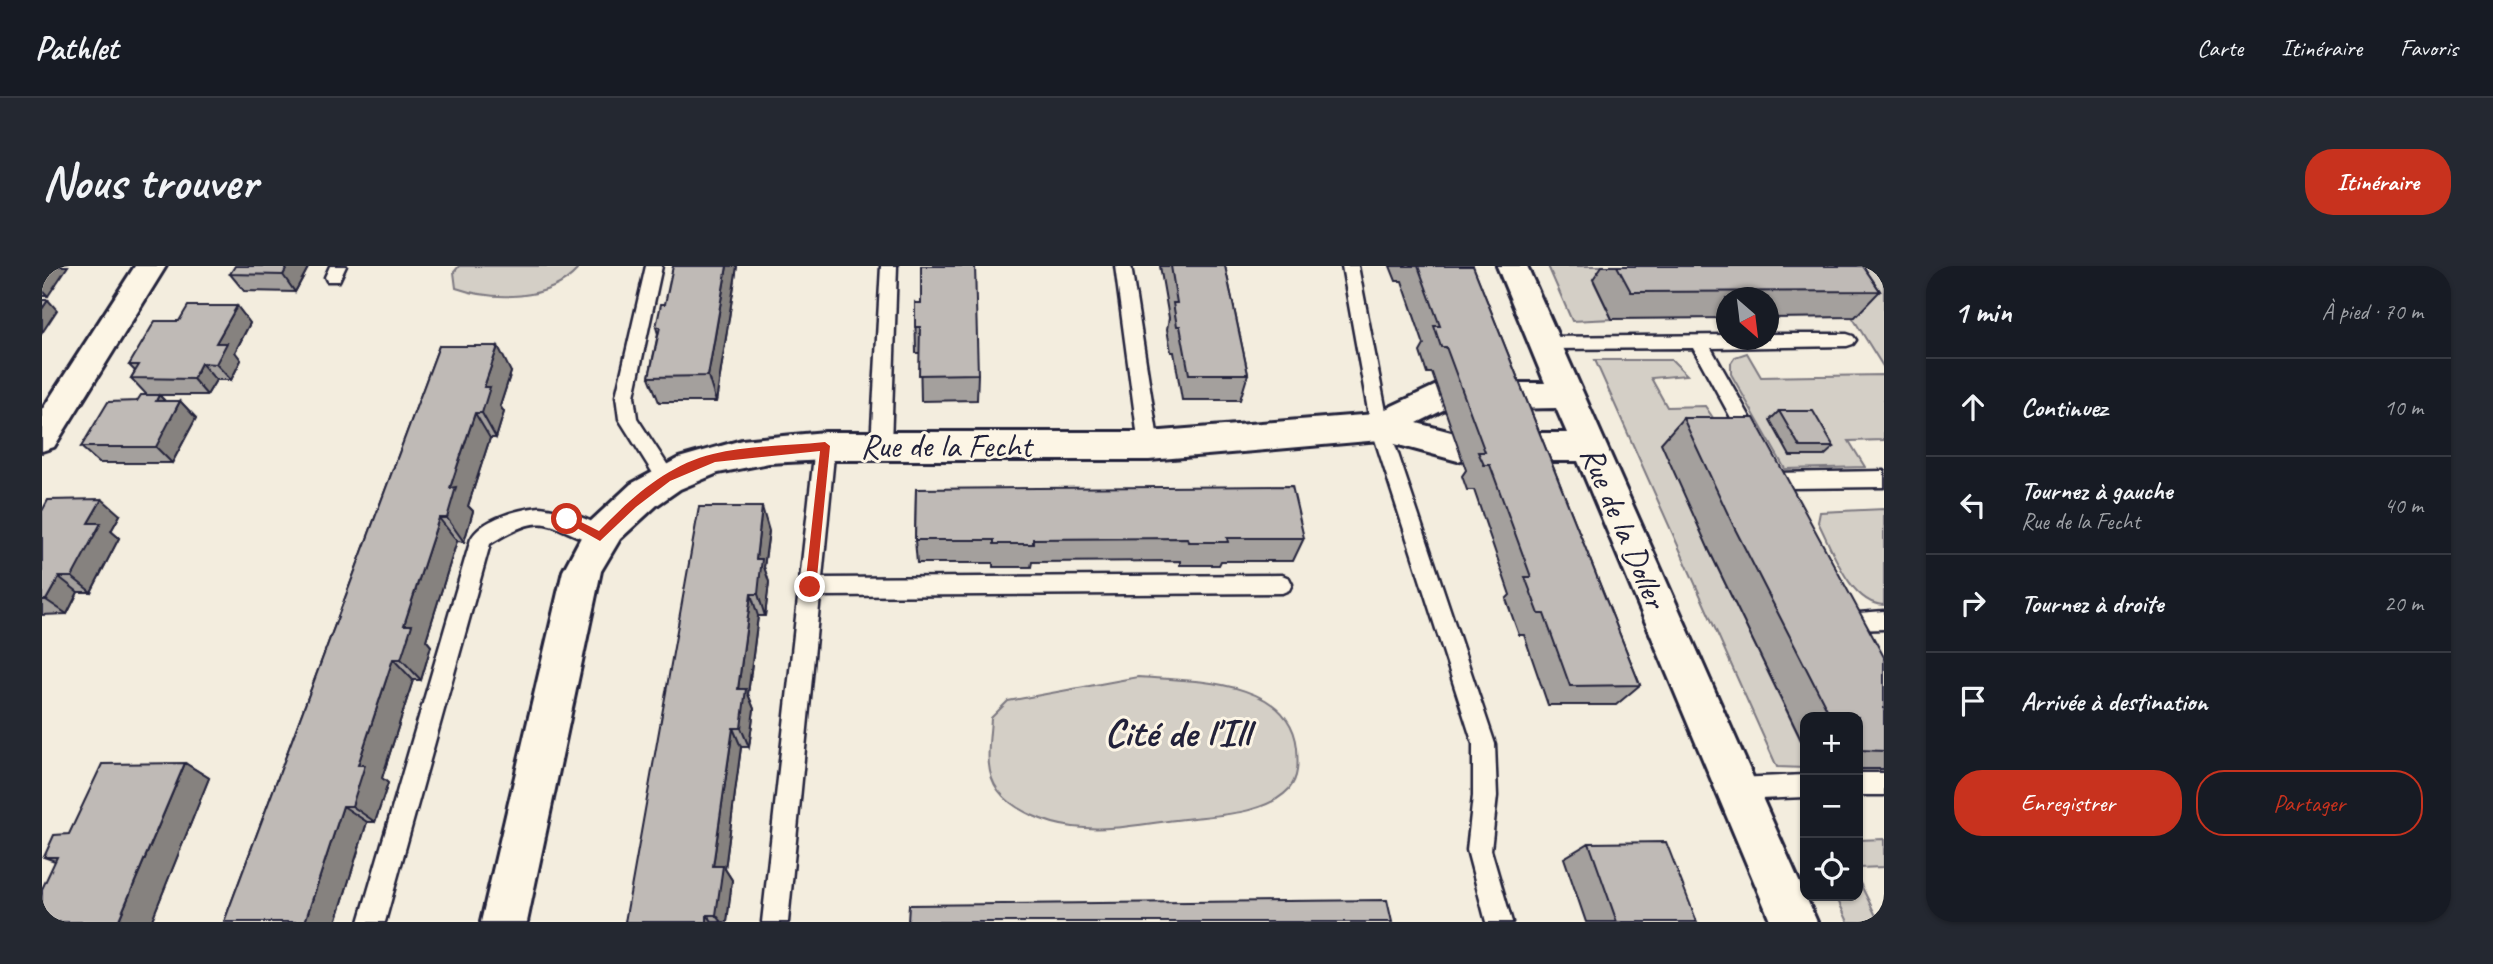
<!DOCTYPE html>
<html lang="fr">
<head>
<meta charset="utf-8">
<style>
	:root { --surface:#171b24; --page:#242831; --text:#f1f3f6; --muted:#9ea1a6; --line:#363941; --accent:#c8321e }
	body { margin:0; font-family:Caveat,sans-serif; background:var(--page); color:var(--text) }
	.controls { position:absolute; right:21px; bottom:21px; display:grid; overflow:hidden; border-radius:14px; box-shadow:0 2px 5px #0004 }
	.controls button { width:63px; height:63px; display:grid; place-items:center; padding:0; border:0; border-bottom:2px solid var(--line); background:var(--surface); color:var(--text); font:35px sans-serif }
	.compass { position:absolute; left:1674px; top:21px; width:63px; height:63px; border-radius:50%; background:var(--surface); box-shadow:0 2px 5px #0004; rotate:152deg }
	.stop { position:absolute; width:21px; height:21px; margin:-16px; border:5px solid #c8321e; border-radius:50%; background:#fff }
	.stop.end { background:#c8321e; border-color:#fff; box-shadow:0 2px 7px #0008 }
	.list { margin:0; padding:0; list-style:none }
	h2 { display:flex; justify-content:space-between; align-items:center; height:91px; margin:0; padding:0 28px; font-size:30px }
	h2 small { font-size:23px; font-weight:400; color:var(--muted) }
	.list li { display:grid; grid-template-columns:46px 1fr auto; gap:21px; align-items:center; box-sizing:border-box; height:98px; padding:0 28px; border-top:2px solid var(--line) }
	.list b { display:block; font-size:26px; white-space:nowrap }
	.list p { margin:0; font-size:23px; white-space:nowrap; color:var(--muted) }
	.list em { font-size:23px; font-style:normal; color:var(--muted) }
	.actions { display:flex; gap:14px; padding:21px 28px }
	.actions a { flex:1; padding:16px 0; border:2px solid var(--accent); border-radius:28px; text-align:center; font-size:24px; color:var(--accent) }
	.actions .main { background:var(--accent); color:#fff }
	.icon { flex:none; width:38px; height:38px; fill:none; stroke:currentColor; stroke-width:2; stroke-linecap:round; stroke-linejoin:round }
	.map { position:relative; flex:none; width:1842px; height:656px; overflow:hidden; border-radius:28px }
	header { display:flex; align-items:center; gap:42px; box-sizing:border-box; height:98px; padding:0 35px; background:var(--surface); border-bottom:2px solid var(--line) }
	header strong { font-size:33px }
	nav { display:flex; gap:38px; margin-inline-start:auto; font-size:24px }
	.intro { display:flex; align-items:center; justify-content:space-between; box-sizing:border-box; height:168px; padding:0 42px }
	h1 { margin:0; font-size:49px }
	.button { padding:18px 32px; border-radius:28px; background:var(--accent); color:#fff; font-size:24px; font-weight:700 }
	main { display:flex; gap:42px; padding:0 42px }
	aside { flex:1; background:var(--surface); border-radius:28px; box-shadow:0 2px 5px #0004 }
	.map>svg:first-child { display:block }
	.green { fill:#d4cfc6; stroke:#7b7880; stroke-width:2 }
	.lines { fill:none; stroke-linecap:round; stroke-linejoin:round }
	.service-casing { stroke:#22223b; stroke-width:5 }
	.minor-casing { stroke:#22223b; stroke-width:6 }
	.service { fill:#fcf5e5; fill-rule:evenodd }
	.minor { fill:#fcf5e5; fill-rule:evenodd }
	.wall { fill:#a4a09d; stroke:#22223b; stroke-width:2 }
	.shaded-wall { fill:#86827f; stroke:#22223b; stroke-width:2 }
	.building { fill:#bfbab6; stroke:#22223b; stroke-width:2 }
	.route { fill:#c8321e }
	.labels { text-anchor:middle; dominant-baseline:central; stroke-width:6; stroke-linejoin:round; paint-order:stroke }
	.street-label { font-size:33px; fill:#22223b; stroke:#fcf5e5 }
	.district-label { font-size:40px; font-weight:bold; fill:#22223b; stroke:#fcf5e5 }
</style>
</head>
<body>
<header>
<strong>Pathlet</strong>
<nav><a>Carte</a><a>Itinéraire</a><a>Favoris</a></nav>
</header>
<div class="intro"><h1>Nous trouver</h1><a class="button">Itinéraire</a></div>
<main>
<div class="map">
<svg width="1842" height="656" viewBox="0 0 1842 656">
	<rect width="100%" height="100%" fill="#f3edde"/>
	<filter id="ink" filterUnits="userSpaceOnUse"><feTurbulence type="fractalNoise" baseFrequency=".0143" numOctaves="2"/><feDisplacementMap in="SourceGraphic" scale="14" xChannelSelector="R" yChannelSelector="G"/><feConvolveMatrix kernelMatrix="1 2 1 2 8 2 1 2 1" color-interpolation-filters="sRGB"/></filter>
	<g filter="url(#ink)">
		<path class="green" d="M417,0H535V4C507,35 452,35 414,22L412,6Z
			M1506,0H1842V102L1786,12L1551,14L1570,53L1530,55Z
			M1705,87L1719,111L1842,109V174L1807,175L1823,201L1743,203L1689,108V97L1693,91Z
			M1553,94H1630L1645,109L1609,112L1625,141L1663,140L1688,177L1667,284L1763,483V502L1735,501Z
			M1842,243V339C1808,338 1790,283 1776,256L1778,246Z
			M1096,411C1148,415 1248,412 1255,482C1256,497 1257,511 1247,523C1223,549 1174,549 1142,553C1104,557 1069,566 1031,561C1006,558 971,545 956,524C941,504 948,476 949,452L966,435Z
			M1842,573V601L1816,602V574Z
			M1816,613L1837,656H1806L1794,630H1816Z"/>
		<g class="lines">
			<defs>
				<path id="service" d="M288,0H304L297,15H285L283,11Z
					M604,0H620L592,130L595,152L634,212L631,217L624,220L617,217L577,153L574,130Z
					M839,0H855L849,179L846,184L839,186L832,184L829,179Z
					M1073,0H1089L1117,180L1114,185L1107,187L1100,185L1097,180Z
					M1300,0H1316L1347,161L1453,478L1455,530L1449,584L1470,656H1444L1425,584L1431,530V478L1329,161Z
					M1727,68H1805L1811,70L1814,74L1811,78L1805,80L1669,82L1722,176L1719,181L1712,183L1705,181L1651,82L1503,83L1497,82L1494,77L1497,72L1503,71L1685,69V74H1727Z
					M783,173L790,175L793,180L780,312L1240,309L1247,312L1250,318L1247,324L1240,327L778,330L746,656H720L773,180L776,175Z
					M1842,205V221L1746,222L1749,227L1746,233L1739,235L1732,233L1722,215L1725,210L1732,207Z
					M498,241C516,243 560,254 568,271L565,277L558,279C504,261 505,242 448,278L343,656H317L429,273C439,253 477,243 498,241Z
					M1842,345V363L1812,364L1804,362L1801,355L1804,348Z
					M1816,507H1842V529H1816Z
					M1763,509V531L1695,534L1687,531L1683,523L1687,515L1695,512Z"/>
				<path id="minor" d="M93,0H124L12,181L0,185V144Z
					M1455,0H1485L1775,656H1729L1536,195H1477L1465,191L1459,181L1465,171L1477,167H1525L1514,142L1457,143L1445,139L1440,130L1445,121L1457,117H1503Z
					M1399,117L1411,121L1416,130L1411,139L1375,157L1428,171L1434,181L1428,191L1416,195L1338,174L1107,194H783L727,197L676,207L638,223L615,239L578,273L559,305L485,656H439L521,305L546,258L589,218L637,192L700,174L783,166H1107L1333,148Z"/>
			</defs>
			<use href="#service" class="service-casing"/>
			<use href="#minor" class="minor-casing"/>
			<use href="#service" class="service"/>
			<use href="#minor" class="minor"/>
		</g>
		<path class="wall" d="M0,0L6,30H0Z
			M267,0L253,26L202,25L188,8Z
			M695,0L674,136H617L607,111L616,68L614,61L623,38Z
			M1118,0H1183L1206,108L1198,134H1140L1132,86H1129L1125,63L1127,52Z
			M1348,0H1431L1598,419L1574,439H1506L1482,369H1477L1464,333L1468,329L1432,224H1425L1420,210L1424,204L1390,107H1385L1378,86L1382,79L1360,15H1354Z
			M1560,0H1821L1838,25L1813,51L1726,52V32H1684V52L1570,53L1551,13Z
			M873,37L936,108L935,134L879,135L878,87H874Z
			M195,40L208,57L193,86L199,94L189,114H174L165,129H107H117L123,135H138L154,152L130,197H57L39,181L95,135L105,129L89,112L93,105L87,99L137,55Z
			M397,80L469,106L458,140L462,146L454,172H448L426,240L431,245L422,276L415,275L384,374L389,380L379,414H371L340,512L346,517L333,556H325L294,656H182Z
			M1737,145L1792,181L1782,190H1748L1728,154Z
			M1641,152L1842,391V503H1816V451H1763V482L1667,284L1619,177Z
			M874,223L1262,272L1251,295H1179L1177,299H1138V295L990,296L989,301H951V297H875L873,274Z
			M0,245L78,249L69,265L77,272L49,326H36L25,348L0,349Z
			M727,265L722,301L727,316L723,350H716L706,428L712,443L707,481H699L683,603L690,614L685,656H583Z
			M143,497L167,512L109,656H0L13,595L2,591L27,568Z
			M1547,577L1655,656H1544L1522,592Z"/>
		<path class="shaded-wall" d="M0,0H26L6,30L0,24Z
			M246,0H267L253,26L241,9Z
			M685,0H695L674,136L666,110Z
			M6,34L15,44L0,67V43Z
			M195,40L208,57L193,86L199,94L189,114L174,98V77Z
			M456,80L469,106L458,140L462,146L454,172L440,147L442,121Z
			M159,97L174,114L165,129L151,113Z
			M117,129L133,145L138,135L154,152L130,197L114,181V135Z
			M433,147L448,172L426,240L431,245L422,276L405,252L408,222Z
			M60,233L78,249L69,265L77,272L49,326L30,311L46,257Z
			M720,241L727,265L722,301L727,316L723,350L716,328L714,293Z
			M397,252L415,275L384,374L389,380L379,414L359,393L362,359Z
			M17,311L36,326L25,348L4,334Z
			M709,328L716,350L706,428L712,443L707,481L699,462L696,423Z
			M351,393L371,414L340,512L346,517L333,556L310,540L316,499Z
			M691,462L699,481L683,603L690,614L685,656H680L674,649L671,600Z
			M143,497L167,512L109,656H76Z
			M301,540L325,556L294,656H263Z
			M665,649L671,656H665Z"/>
		<path class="building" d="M193,0H246L241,9L188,8Z
			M631,0H685L666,110L607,111L618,61H614L619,38H623Z
			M879,0H933L936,108L877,109L878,61H873V37H879Z
			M1129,0H1183L1206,108H1147L1138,60H1135L1131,37H1135Z
			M1376,0H1431L1598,419L1528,420L1502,348H1497L1483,311H1489L1448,199H1442L1436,186H1443L1404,81H1399L1392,60H1398Z
			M1575,0H1821L1838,25L1589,26Z
			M0,34H6L0,43Z
			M146,40H195L174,77H185L174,98L159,97L151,113L89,112L97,99H87L113,55H137Z
			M397,80H456L442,121H448L440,147H433L408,222L414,221L405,252H397L362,359H370L359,393H351L316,499H323L310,540H301L263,656H182Z
			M99,129H117L114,135H138L114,181H39L66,136L95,135Z
			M1737,145H1771L1792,181H1758Z
			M1641,152H1712L1842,391V485L1816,484V451H1789L1692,261Z
			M1250,220L1262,272H1185L1186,276H1146L1145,272L991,273V278H952V274H873L874,223Z
			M60,233L46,257H59L30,311H17L4,334H0V245L6,234Z
			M657,241H720L714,293H720L718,309L716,328H709L696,423H704L699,462H691L671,600H681L674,649H665V656H583Z
			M143,497L76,656H0V623L15,591H2L12,569L27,568L60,498Z
			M1624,576L1655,656H1575L1547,577Z
			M1345,634L1350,656H866L867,639Z"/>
	</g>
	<path class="route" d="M783,176L788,180L774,321L768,325L763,321L778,185L673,196L628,215L594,241L558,275L519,253L525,249L557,265C589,232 625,199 671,188C707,179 747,180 783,176Z"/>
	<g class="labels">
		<g class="street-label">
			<text x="904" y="180">Rue de la Fecht</text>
			<text transform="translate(1582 261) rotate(67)">Rue de la Doller</text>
		</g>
		<g class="district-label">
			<text x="1135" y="467">Cité de l'Ill</text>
		</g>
	</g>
</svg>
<div class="controls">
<button>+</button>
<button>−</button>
<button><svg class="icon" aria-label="locate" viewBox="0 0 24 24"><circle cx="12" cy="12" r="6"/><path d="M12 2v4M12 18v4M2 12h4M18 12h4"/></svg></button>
</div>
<svg class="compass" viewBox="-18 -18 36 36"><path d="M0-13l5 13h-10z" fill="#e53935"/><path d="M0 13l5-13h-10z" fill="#9ea1a6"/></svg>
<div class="stop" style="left:525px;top:253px"></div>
<div class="stop end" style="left:768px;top:321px"></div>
</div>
<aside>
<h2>1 min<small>À pied · 70 m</small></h2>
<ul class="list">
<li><svg class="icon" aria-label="ahead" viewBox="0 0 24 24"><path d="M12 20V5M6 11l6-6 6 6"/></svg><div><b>Continuez</b></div><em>10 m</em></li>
<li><svg class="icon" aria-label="left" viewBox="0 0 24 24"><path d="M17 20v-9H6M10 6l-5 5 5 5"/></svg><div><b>Tournez à gauche</b><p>Rue de la Fecht</p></div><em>40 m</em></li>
<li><svg class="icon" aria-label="right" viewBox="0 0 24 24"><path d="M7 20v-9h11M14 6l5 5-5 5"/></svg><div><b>Tournez à droite</b></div><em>20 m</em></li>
<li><svg class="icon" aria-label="arrive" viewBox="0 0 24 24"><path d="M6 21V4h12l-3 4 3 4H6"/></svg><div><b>Arrivée à destination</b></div></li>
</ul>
<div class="actions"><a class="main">Enregistrer</a><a>Partager</a></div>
</aside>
</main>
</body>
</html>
